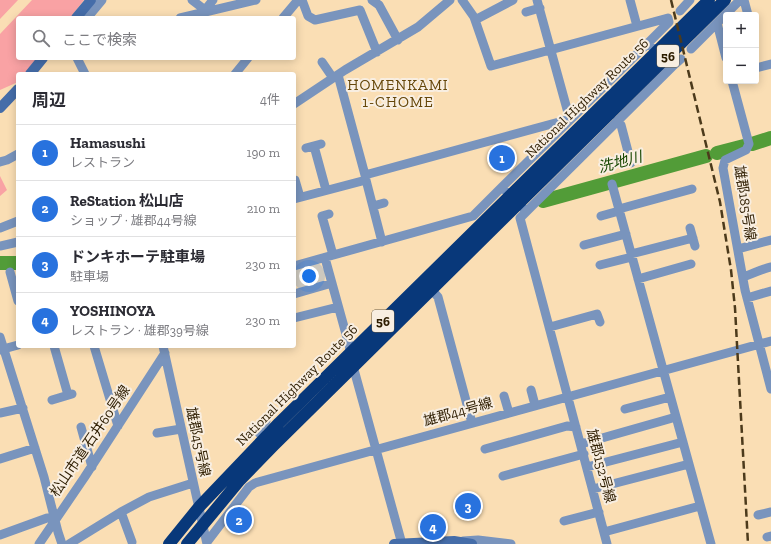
<!DOCTYPE html>
<html lang="ja">
<head>
<meta charset="utf-8">
<style>
	:root { --surface:#fff; --page:#f7f7f7; --text:#2b2b33; --muted:#7c7c81; --line:#e1e1e2; --accent:#2872de }
	body { margin:0; font-family:"Zilla Slab","Noto Sans JP",serif; background:var(--page); color:var(--text) }
	.controls { position:absolute; right:12px; top:12px; display:grid; overflow:hidden; border-radius:4px; box-shadow:0 2px 10px #0003 }
	.controls button { width:36px; height:36px; display:grid; place-items:center; padding:0; border:0; border-bottom:1px solid var(--line); background:var(--surface); color:var(--text); font:20px sans-serif }
	.you { position:absolute; left:309px; top:276px; width:14px; height:14px; margin:-10px; border:3px solid #fff; border-radius:50%; background:#1a73e8; box-shadow:0 0 0 6px #1a73e833 }
	.badge { display:grid; place-items:center; width:26px; height:26px; border-radius:50%; background:var(--accent); color:#fff; font-size:13px; font-weight:700 }
	.pin { position:absolute; translate:-50% -50%; border:2px solid #fff; box-shadow:0 1px 4px #0006 }
	.list { margin:0; padding:0; list-style:none }
	h2 { display:flex; justify-content:space-between; align-items:center; height:52px; margin:0; padding:0 16px; font-size:17px }
	h2 small { font-size:13px; font-weight:400; color:var(--muted) }
	.list li { display:grid; grid-template-columns:26px 1fr auto; gap:12px; align-items:center; box-sizing:border-box; height:56px; padding:0 16px; border-top:1px solid var(--line) }
	.list b { display:block; font-size:15px; white-space:nowrap }
	.list p { margin:0; font-size:13px; white-space:nowrap; color:var(--muted) }
	.list em { font-size:13px; font-style:normal; color:var(--muted) }
	.icon { flex:none; width:22px; height:22px; fill:none; stroke:currentColor; stroke-width:2; stroke-linecap:round; stroke-linejoin:round }
	.map { position:relative; flex:none; width:771px; height:544px; overflow:hidden }
	.search { position:absolute; background:var(--surface); box-shadow:0 2px 10px #0003; left:16px; top:16px; width:280px; height:44px; display:flex; align-items:center; gap:10px; box-sizing:border-box; padding:0 14px; border-radius:4px; color:var(--muted); font-size:15px }
	.panel { position:absolute; background:var(--surface); box-shadow:0 2px 10px #0003; left:16px; top:72px; width:280px; height:276px; border-radius:4px }
	.map>svg:first-child { display:block }
	.green { fill:#f9a2a4 }
	.lines { fill:none; stroke-linecap:round; stroke-linejoin:round }
	.river { stroke:#529c38; stroke-width:14 }
	.street { stroke:#7994bd; stroke-width:9 }
	.secondary { stroke:#456da9; stroke-width:10 }
	.highway { stroke:#08387a; stroke-width:12 }
	.rail { stroke:#4c3a1b; stroke-width:2.5; stroke-dasharray:8 4; stroke-linecap:butt }
	.labels { text-anchor:middle; dominant-baseline:central; stroke-width:4; stroke-linejoin:round; paint-order:stroke }
	.shield { fill:#f8eee1; stroke:#6b5c44; stroke-width:1 }
	.shield-label { font-size:13px; font-weight:bold; fill:#2e1d00 }
	.street-label { font-size:14px; fill:#2e1d00; stroke:#f8eee1 }
	.neighbourhood-label { font-size:15px; letter-spacing:1px; fill:#654608; stroke:#f8eee1 }
	.water-label { font-size:15px; font-style:italic; fill:#164700; stroke:#f8eee1 }
</style>
</head>
<body>
<div class="map">
<svg width="771" height="544" viewBox="0 0 771 544">
	<rect width="100%" height="100%" fill="#fadeb4"/>
	<path class="green" d="M0,0H18L0,19Z
		M32,0H84L70,18H18V58H37L24,74H18V82L0,90V34Z
		M0,176L7,190L0,196Z"/>
	<g class="lines">
		<path class="river" d="M752,144L771,138
			M717,153L744,146
			M543,201L706,156
			M0,263H18"/>
		<path class="street" d="M192,0L205,10
			M302,0L308,16L315,20L360,10L377,52
			M372,0L379,5L398,40
			M462,0L474,17L491,66L668,18L669,22L648,43
			M537,0L570,120
			M630,0L637,26
			M744,0L748,15
			M680,11L690,0
			M205,12V10L213,0
			M526,12L540,8
			M87,18L102,0
			M180,18L256,0
			M283,18L298,0
			M475,20L513,0
			M717,23L726,58
			M691,49L740,0
			M77,58L85,74
			M322,62L333,78
			M672,67L681,59
			M756,68L771,64
			M235,74L248,58
			M338,75L365,175
			M732,81L749,144L746,150L725,160L723,168L745,290L771,389
			M294,104L345,70L418,27L450,0
			M617,121L621,125L631,163
			M314,146L326,190
			M306,148L321,144
			M0,162L7,160L18,154
			M295,180L300,197
			M366,180L382,242
			M612,184L711,544
			M294,199L366,180L365,175L570,119
			M373,206L384,203
			M619,209L692,189
			M526,211L502,187L648,43L672,67L532,206L520,218L607,544
			M329,214L322,216L333,255
			M601,216L619,211
			M0,228L18,221
			M690,228L695,246
			M584,245L626,234
			M0,246L18,242
			M738,249L771,240
			M631,254L693,238
			M325,258L349,345L353,366L402,544
			M600,265L632,257
			M294,266L473,216L502,187
			M10,272L18,301
			M743,277C753,274 761,269 771,267
			M638,279L691,264
			M431,289L438,297L472,423
			M294,294L332,283
			M747,298L771,291
			M294,318L338,307
			M550,327L597,314L600,322
			M0,337L44,477L58,532L62,544
			M54,346L68,395
			M94,346L118,426
			M163,346L207,544
			M0,350L18,345
			M531,390L535,405
			M504,396L509,413
			M52,400L72,394
			M625,409L670,397
			M0,413L23,408
			M266,421L257,431L269,443
			M81,427L92,467
			M157,433L181,429
			M581,444L676,417
			M485,449L567,426L576,427
			M0,459L35,448
			M587,467L683,442
			M503,476L584,454
			M593,489L689,464
			M121,512L132,542
			M758,515L771,512
			M564,521L599,512
			M604,532L700,506
			M0,535L47,518H55
			M767,537L771,536
			M463,541L478,540L511,544
			M207,542L249,487L255,483L771,341
			M39,544L84,478L165,353
			M69,544L121,512L149,497L193,483"/>
		<path class="secondary" d="M76,18L91,0
			M30,74L43,58
			M0,108L18,89
			M394,544L454,541L472,544"/>
		<path class="highway" d="M169,544L199,507L279,423L709,0
			M187,544L240,480L273,446L725,0"/>
		<path class="rail" d="M671,0L720,202L731,270L735,308L748,544"/>
	</g>
	<g class="labels">
		<g class="shield">
			<rect x="657" y="45" width="22" height="22" rx="3"/>
			<rect x="372" y="310" width="22" height="22" rx="3"/>
		</g>
		<g class="shield-label">
			<text x="668" y="56">56</text>
			<text x="383" y="321">56</text>
		</g>
		<g class="street-label">
			<text transform="translate(587 98) rotate(-44)">National Highway Route 56</text>
			<text transform="translate(745 203) rotate(81)">雄郡185号線</text>
			<text transform="translate(297 385) rotate(-45)">National Highway Route 56</text>
			<text transform="translate(458 412) rotate(-16)">雄郡44号線</text>
			<text transform="translate(90 441) rotate(-56)">松山市道 石井60号線</text>
			<text transform="translate(198 442) rotate(78)">雄郡45号線</text>
			<text transform="translate(601 466) rotate(75)">雄郡152号線</text>
		</g>
		<g class="neighbourhood-label">
			<text x="398" y="85">HOMENKAMI<tspan x="398" dy="17">1-CHOME</tspan></text>
		</g>
		<g class="water-label">
			<text transform="translate(620 162) rotate(-15)">洗地川</text>
		</g>
	</g>
</svg>
<div class="controls">
<button>+</button>
<button>−</button>
</div>
<div class="you"></div>
<div class="pin badge" style="left:502px;top:158px">1</div>
<div class="pin badge" style="left:239px;top:520px">2</div>
<div class="pin badge" style="left:468px;top:506px">3</div>
<div class="pin badge" style="left:433px;top:527px">4</div>
<div class="search"><svg class="icon" aria-label="search" viewBox="0 0 24 24"><circle cx="10" cy="10" r="6"/><path d="M15 15l6 6"/></svg>ここで検索</div>
<section class="panel">
<h2>周辺<small>4件</small></h2>
<ul class="list">
<li><span class="badge">1</span><div><b>Hamasushi</b><p>レストラン</p></div><em>190 m</em></li>
<li><span class="badge">2</span><div><b>ReStation 松山店</b><p>ショップ · 雄郡44号線</p></div><em>210 m</em></li>
<li><span class="badge">3</span><div><b>ドンキホーテ駐車場</b><p>駐車場</p></div><em>230 m</em></li>
<li><span class="badge">4</span><div><b>YOSHINOYA</b><p>レストラン · 雄郡39号線</p></div><em>230 m</em></li>
</ul>
</section>
</div>
</body>
</html>
